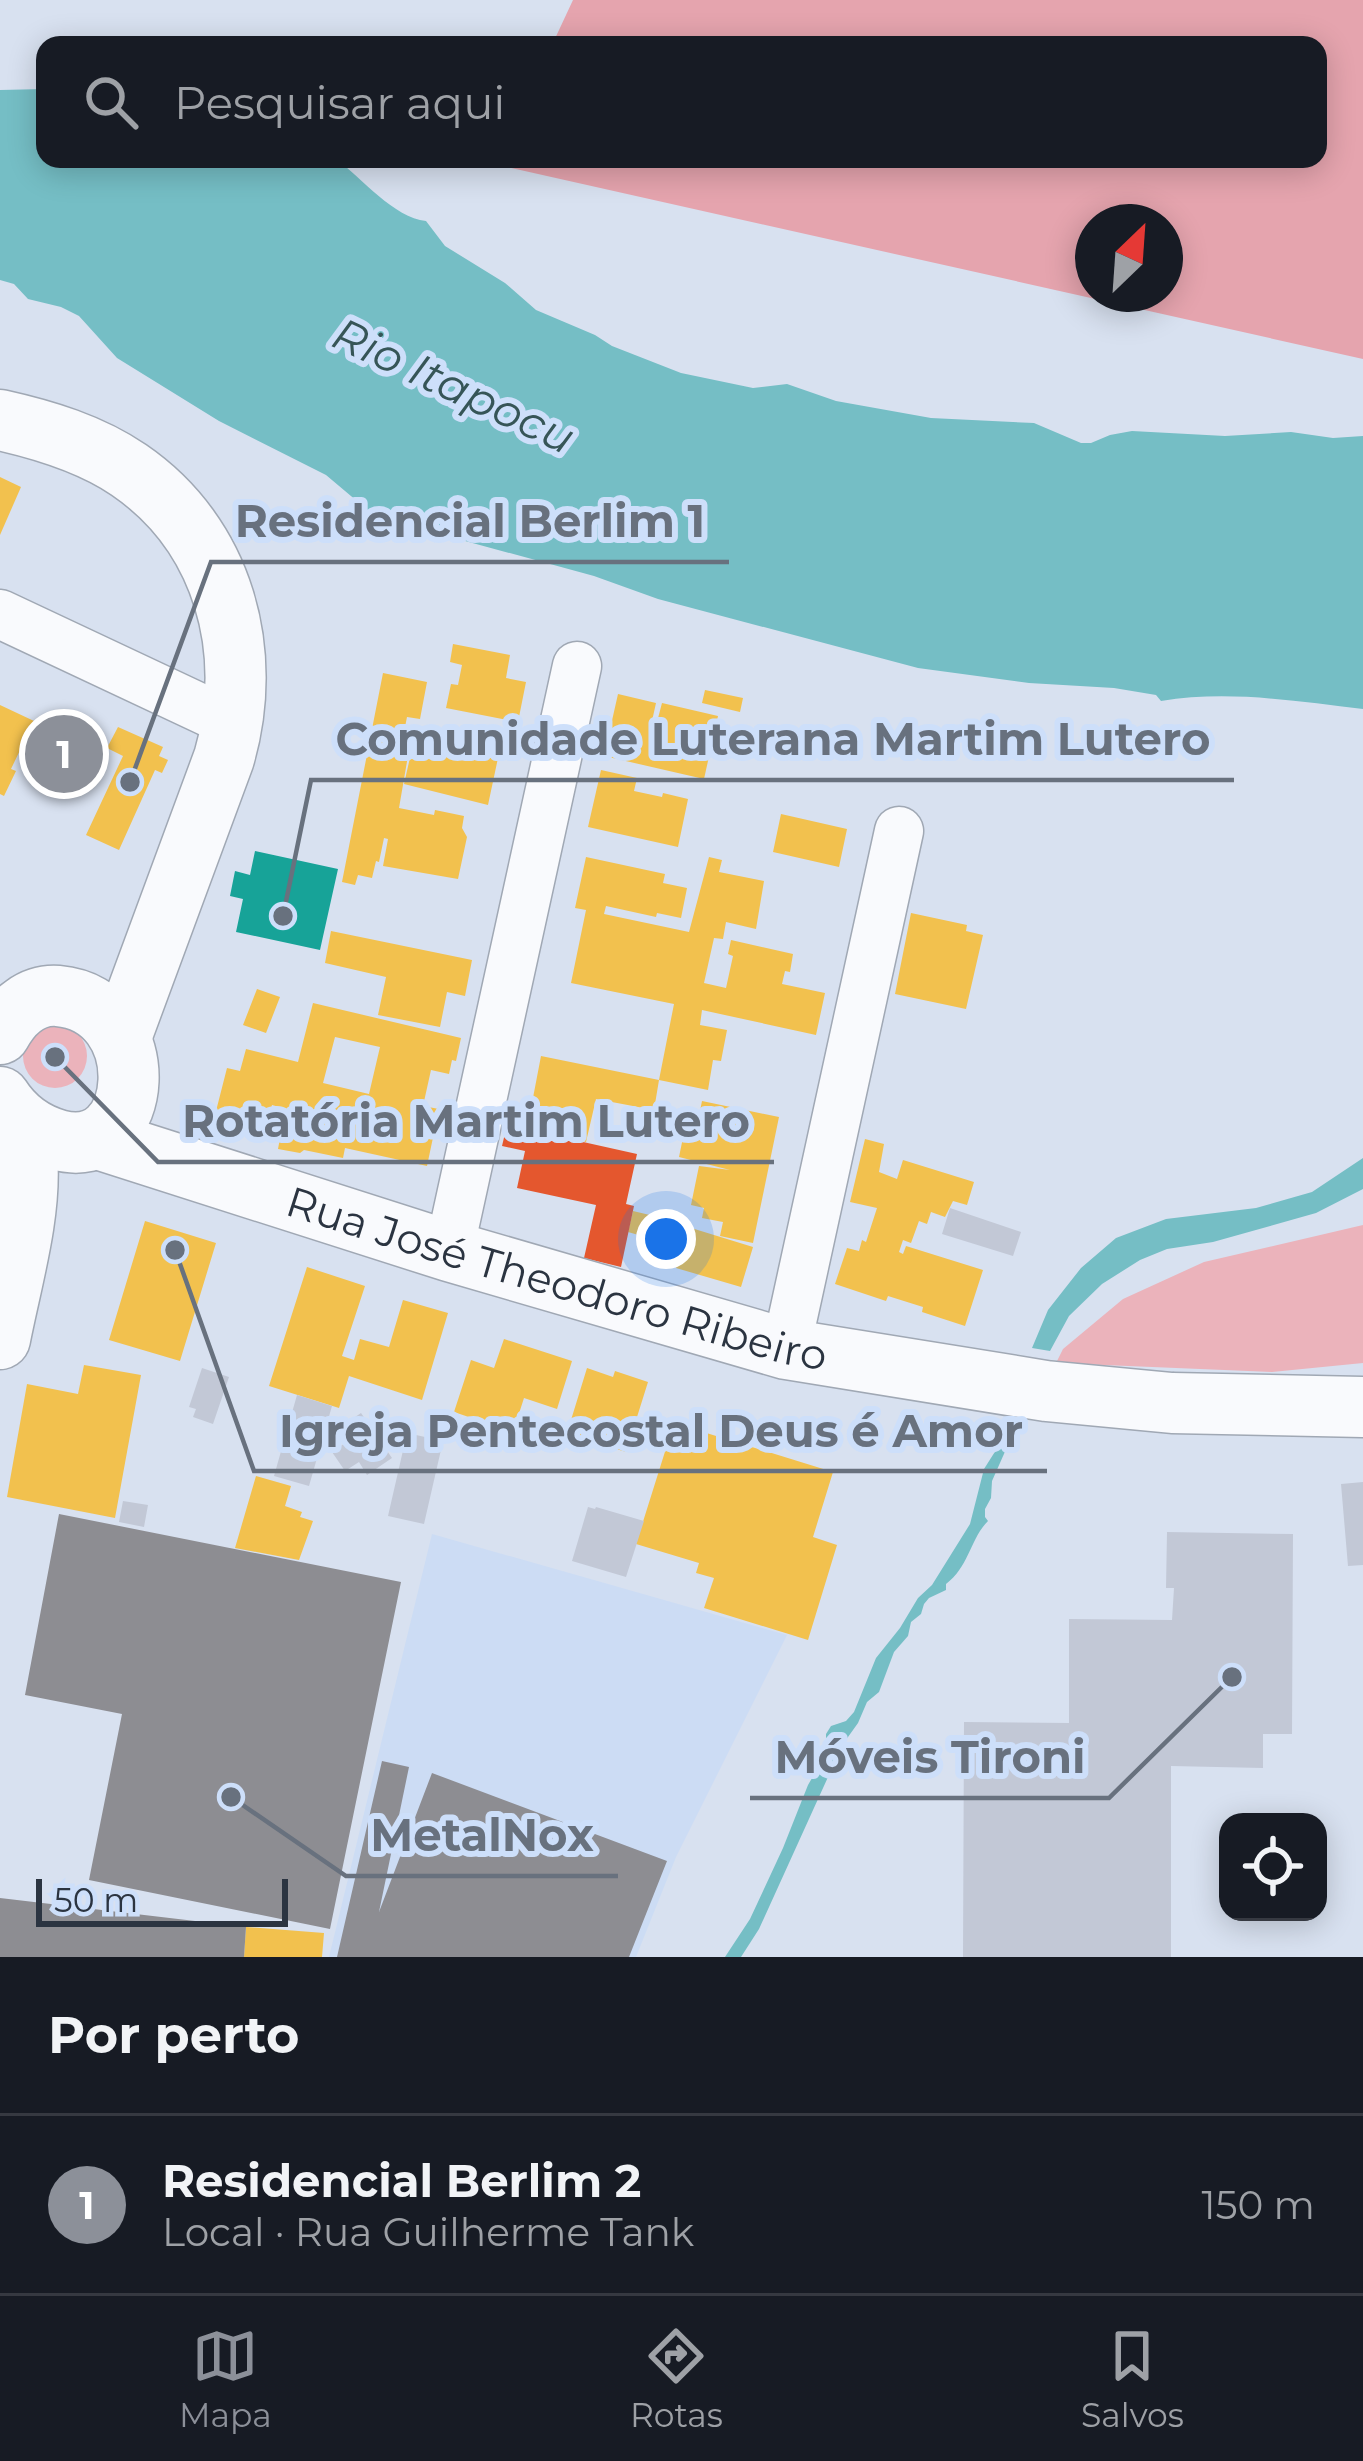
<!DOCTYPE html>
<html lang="pt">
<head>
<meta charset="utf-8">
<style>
	:root { --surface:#171b24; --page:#242831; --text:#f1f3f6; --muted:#9ea1a6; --line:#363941; --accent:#8c9099 }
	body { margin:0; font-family:Montserrat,sans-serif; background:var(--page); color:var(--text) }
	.controls { position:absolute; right:36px; bottom:36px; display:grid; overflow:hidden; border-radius:24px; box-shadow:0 6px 30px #0003 }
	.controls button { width:108px; height:108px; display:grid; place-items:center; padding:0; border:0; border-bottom:3px solid var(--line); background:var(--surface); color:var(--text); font:60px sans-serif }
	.compass { position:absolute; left:1075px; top:204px; width:108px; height:108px; border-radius:50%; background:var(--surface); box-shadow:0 6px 30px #0003; rotate:25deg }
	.scale { position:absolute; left:36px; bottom:30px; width:252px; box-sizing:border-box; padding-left:12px; border:6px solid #2b3441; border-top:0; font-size:33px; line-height:42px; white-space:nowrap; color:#2b3441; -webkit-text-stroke:9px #cddffa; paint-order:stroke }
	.you { position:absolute; left:666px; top:1239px; width:42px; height:42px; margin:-30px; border:9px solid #fff; border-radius:50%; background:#1a73e8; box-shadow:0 0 0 18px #1a73e833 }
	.badge { display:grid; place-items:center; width:78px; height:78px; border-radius:50%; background:var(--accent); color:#fff; font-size:39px; font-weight:700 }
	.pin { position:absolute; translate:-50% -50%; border:6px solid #fff; box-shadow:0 3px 12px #0006 }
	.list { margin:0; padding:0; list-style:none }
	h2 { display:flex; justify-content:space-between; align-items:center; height:156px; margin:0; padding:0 48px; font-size:51px }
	h2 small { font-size:39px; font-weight:400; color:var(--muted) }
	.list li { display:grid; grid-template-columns:78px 1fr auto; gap:36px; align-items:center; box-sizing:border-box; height:180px; padding:0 48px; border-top:3px solid var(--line) }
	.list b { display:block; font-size:45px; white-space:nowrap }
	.list p { margin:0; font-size:39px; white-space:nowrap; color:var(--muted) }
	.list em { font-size:39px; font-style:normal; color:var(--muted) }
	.icon { flex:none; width:66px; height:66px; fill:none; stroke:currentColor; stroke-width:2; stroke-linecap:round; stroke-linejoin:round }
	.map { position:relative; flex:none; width:1363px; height:1957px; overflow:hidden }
	.search { position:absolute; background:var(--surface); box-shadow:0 6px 30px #0003; left:36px; right:36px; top:36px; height:132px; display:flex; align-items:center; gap:30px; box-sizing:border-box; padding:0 42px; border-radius:24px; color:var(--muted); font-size:45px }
	.sheet { height:336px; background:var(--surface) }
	nav { display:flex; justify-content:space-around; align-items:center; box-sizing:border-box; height:168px; border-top:3px solid var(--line); background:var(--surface); font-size:33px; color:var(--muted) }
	nav a { display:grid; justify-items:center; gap:6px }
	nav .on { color:var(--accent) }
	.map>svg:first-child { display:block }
	.built { fill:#ccdcf4 }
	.green { fill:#ebb3bb }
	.forest { fill:#e5a4ae; fill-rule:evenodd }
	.water { fill:#75bec5 }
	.homes { fill:#f2c14e; fill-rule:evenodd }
	.shops { fill:#e4572e }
	.public { fill:#17a398 }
	.industry { fill:#8d8d92 }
	.building { fill:#c2c8d6 }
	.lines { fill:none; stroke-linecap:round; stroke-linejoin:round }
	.minor-casing { stroke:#a0a8b4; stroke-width:51 }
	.major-casing { stroke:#a0a8b4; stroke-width:63 }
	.minor { stroke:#f9fafd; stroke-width:48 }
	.major { stroke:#f9fafd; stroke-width:60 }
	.labels { text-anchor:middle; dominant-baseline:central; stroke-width:12; stroke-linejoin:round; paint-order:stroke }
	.street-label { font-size:42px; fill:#2b3441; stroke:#cddffa }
	.water-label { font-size:45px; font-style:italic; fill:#365557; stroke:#cddffa }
	.leader { fill:none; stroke:#68717e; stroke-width:4.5 }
	.callout-dot { fill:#68717e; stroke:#cddffa; stroke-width:4.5 }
	.callout-label { font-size:45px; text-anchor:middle; font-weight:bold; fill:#68717e; stroke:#cddffa; stroke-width:12; stroke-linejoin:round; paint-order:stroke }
</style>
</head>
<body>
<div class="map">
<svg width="1363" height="1957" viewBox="0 0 1363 1957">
	<rect width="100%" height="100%" fill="#d8e1f0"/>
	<path class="built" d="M432,1534L787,1635L676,1857L636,1957H329Z"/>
	<path class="green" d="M23 1056a32 32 0 1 1 64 0a32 32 0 1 1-64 0Z
		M1363,1225V1363L1272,1372L1056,1363L1063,1349L1123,1299L1204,1262Z"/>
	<path class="forest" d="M573,0H1363V359L498,165L500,159H1318V45H552ZM1093,222H1165V294H1093Z"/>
	<path class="water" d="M45,89V159H336C362,178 394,218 426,221L445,246L505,283L536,310L595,335L612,346L681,373L753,388L787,384L836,401L931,418L1034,423L1081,443H1091L1110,435L1132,431L1225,436L1291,432L1333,438L1363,436V709C1297,701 1227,690 1161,701L1156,695L1114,688L1029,683L918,668L658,599L594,576L381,518L370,512L326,475L219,421L117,358L79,316L61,307L28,299L14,284L0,280V90Z
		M1363,1158V1189L1316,1213L1213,1242L1167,1249L1140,1260L1102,1284L1069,1316L1050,1351L1032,1348L1048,1310L1081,1268L1116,1238L1166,1219L1256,1208L1312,1192Z
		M1006,1418L1019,1420L992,1481L991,1498L985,1509V1517L988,1521C970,1539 969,1567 946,1584V1590L929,1598L924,1604L921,1614L911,1622L908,1636L894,1652L879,1692L867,1702L858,1723L843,1744L759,1929L741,1957H725L750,1919L783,1848L808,1785L826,1754V1734L831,1726L846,1721L854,1712L876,1658L900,1628L918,1598L932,1585L970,1524L984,1469L1003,1439Z"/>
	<path class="homes" d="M0,477L21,487L0,535Z
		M453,644L510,655L506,678L526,682L518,722L446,708L451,684L458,685L462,665L450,662Z
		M383,673L427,682L420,719L407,717L402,742L410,744L399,808L434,815L435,810L464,816L462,828L467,837L458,879L383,866L388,839L384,838L379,862L376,861L372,878L358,875L355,885L342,882Z
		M705,690L743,698L740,712L702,703Z
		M618,694L656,703L652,721L657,722L662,703L718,716L704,779L604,756Z
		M0,705L34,721L11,769L16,771L4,796L0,794Z
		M39,717L107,750L89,790L20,758Z
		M118,727L163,747L159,756L168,760L162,773L155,770L119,850L86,835L123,756L107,748Z
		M414,740L498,758L488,805L404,784Z
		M601,770L637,778L634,791L662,797L663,793L688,799L678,847L588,827Z
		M781,814L847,829L839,867L773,852Z
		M586,857L665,874L663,883L687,888L681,918L657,913L656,917L606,906L604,914L689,932L709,857L722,860L719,872L764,881L756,929L726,922L723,939L714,938L704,983L726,988L733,956L728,954L731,940L793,954L790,972L785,971L782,984L825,993L816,1035L702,1010L700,1025L727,1030L721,1061L713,1060L708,1090L659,1080L654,1110L596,1099L586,1142L527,1129L541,1056L659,1080L674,1004L571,983L586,910L575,908Z
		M911,913L967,925L966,931L983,935L966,1009L895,994Z
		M331,931L472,960L465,996L447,992L440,1027L378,1015L386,977L325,963Z
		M257,989L280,997L266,1033L243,1025Z
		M313,1003L461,1038L456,1061L452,1060L449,1074L431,1070L423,1106L439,1109L427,1166L345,1148L343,1158L304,1150L300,1153L278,1149L285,1111L290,1110L272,1105L266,1128L215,1115L227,1068L240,1071L246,1049L298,1062ZM335,1037L380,1047L369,1094L323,1083Z
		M702,1101L779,1117L753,1243L720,1236L723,1222L702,1218L704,1208L691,1205L699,1166L730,1170L679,1157L687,1118L698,1121Z
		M865,1139L884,1144L879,1172L897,1179L903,1160L974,1182L967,1205L953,1201L945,1217L931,1212L927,1224L919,1221L911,1243L903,1240L899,1252L903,1254L906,1246L983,1270L965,1326L922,1312L923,1307L888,1296L886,1301L835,1284L847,1248L859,1251L862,1240L866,1242L877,1208L850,1202Z
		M633,1211L654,1216L649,1238L628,1232Z
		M145,1221L216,1243L180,1361L109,1340Z
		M688,1227L753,1247L741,1287L676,1268Z
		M307,1267L365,1286L342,1356L354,1360L360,1339L389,1347L403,1300L448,1313L422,1400L349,1376L339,1408L269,1386Z
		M504,1339L572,1361L557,1409L524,1398L513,1432L454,1412L471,1360L494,1368Z
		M84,1365L141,1375L115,1518L7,1497L27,1384L78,1394Z
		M587,1368L613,1377L615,1371L648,1382L626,1452L571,1435L575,1422L571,1420Z
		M674,1423L833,1472L813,1537L837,1545L808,1640L704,1608L714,1578L696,1573L699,1563L636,1544Z
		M256,1476L291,1486L285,1506L302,1512L300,1517L313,1521L299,1560L235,1548Z
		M246,1927L324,1933L322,1957H244Z"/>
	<path class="shops" d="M507,1125L637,1154L626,1204L634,1206L621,1267L584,1258L596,1205L517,1188L525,1151L502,1146Z"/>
	<path class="public" d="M255,851L338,869L320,950L236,932L243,899L230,896L235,871L250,875Z"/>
	<path class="industry" d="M59,1514L401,1582L330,1929L89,1880L122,1714L25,1695Z
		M382,1761L409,1767L379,1912L432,1773L667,1861L629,1957H337Z
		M0,1898L246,1927L244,1957H0Z"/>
	<path class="building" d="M950,1208L1021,1232L1013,1256L942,1234Z
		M202,1368L229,1377L213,1424L193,1417L196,1409L189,1407Z
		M297,1395L332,1406L309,1486L274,1476Z
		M361,1413L392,1458L367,1475L359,1462L345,1471L332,1452L345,1443L336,1430Z
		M407,1433L443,1441L424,1524L388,1516Z
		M1363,1482V1565L1348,1566L1341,1484Z
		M123,1501L148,1505L144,1527L119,1522Z
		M588,1507L595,1509L596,1507L644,1521L626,1577L572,1561Z
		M1167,1532L1293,1534L1292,1734H1263V1768L1171,1766V1957H963L964,1722L1069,1723V1619L1172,1620L1174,1588H1166Z"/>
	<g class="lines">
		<defs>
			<path id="minor" d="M0,614L234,724
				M449,1251L577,666
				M786,1349L899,831"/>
			<g id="major">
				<path d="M0,420C45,430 91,444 129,470C224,535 255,652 224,758L121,1037"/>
				<path d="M0,1034C12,1012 32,994 58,996C158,1005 146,1165 58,1140C33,1133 14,1119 0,1097"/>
				<path id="s1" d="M98,1139L449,1251L786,1349L1046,1391L1172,1403L1363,1407"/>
				<path d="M0,1339C11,1282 32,1214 27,1156C25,1140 17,1125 10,1111"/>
			</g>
		</defs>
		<use href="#minor" class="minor-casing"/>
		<use href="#major" class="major-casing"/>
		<use href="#minor" class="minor"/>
		<use href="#major" class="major"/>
	</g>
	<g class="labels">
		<g class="street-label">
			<text stroke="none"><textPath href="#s1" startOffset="480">Rua José Theodoro Ribeiro</textPath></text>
		</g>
		<g class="water-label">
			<text transform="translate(454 385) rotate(25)">Rio Itapocu</text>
		</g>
	</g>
	<path class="leader" d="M130 782L211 562H729M283 916L311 780H1234M55 1057L158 1162H774M175 1250L254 1471H1047M1232 1677L1109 1798H750M231 1797L346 1876H618"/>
	<g class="callout-dot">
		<circle cx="130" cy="782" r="12"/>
		<circle cx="283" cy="916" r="12"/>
		<circle cx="55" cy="1057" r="12"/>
		<circle cx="175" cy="1250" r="12"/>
		<circle cx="1232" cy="1677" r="12"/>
		<circle cx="231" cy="1797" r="12"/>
	</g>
	<g class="callout-label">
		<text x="470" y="537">Residencial Berlim 1</text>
		<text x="773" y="755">Comunidade Luterana Martim Lutero</text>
		<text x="466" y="1137">Rotatória Martim Lutero</text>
		<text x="651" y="1447">Igreja Pentecostal Deus é Amor</text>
		<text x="930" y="1773">Móveis Tironi</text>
		<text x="482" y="1851">MetalNox</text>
	</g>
</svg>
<div class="controls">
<button><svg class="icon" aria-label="locate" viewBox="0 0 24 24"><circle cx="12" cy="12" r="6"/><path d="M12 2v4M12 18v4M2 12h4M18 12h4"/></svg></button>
</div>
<svg class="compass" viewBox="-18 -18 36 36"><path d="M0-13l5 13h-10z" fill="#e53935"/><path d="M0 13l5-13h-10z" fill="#9ea1a6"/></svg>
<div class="scale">50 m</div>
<div class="you"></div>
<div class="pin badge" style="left:64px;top:754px">1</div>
<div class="search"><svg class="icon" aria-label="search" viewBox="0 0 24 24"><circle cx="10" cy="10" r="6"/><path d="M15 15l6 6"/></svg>Pesquisar aqui</div>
</div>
<section class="sheet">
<h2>Por perto<small></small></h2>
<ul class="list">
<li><span class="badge">1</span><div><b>Residencial Berlim 2</b><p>Local · Rua Guilherme Tank</p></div><em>150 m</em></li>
</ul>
</section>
<nav>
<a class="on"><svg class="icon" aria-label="map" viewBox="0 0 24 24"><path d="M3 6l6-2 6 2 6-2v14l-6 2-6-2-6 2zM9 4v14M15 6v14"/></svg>Mapa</a>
<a><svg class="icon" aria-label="directions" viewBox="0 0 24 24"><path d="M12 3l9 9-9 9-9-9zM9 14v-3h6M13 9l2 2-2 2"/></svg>Rotas</a>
<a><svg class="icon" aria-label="saved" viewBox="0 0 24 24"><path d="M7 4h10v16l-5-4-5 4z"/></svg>Salvos</a>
</nav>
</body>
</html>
